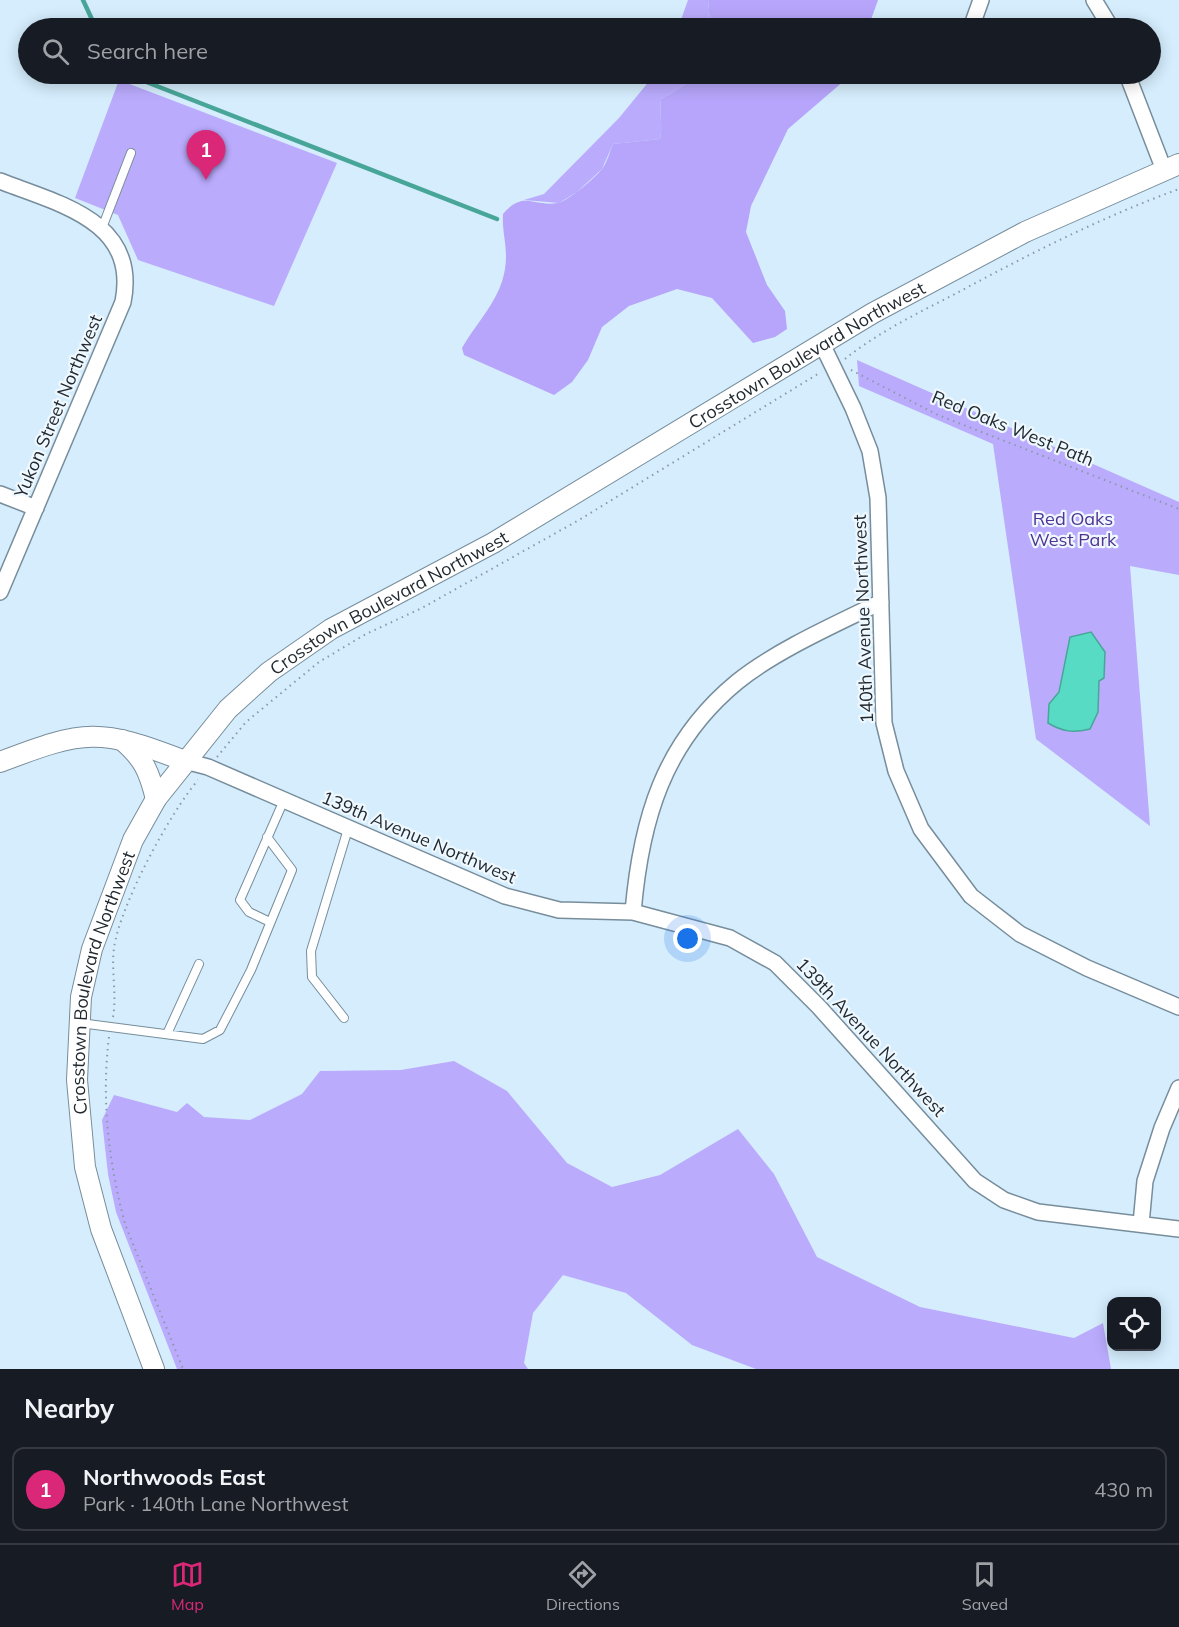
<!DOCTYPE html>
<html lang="en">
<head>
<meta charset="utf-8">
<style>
	:root { --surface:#171b24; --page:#20242c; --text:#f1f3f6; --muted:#9ea1a6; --line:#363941; --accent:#db2777 }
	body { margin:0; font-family:Mulish,sans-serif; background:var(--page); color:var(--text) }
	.controls { position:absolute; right:18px; bottom:18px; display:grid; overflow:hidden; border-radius:12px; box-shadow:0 3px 15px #0003 }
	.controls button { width:54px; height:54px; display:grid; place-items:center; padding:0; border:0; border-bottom:2px solid var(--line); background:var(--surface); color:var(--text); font:30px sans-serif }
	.you { position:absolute; left:688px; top:939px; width:21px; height:21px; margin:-15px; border:4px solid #fff; border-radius:50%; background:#1a73e8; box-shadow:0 0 0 9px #1a73e833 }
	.badge { display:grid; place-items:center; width:39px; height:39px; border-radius:50%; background:var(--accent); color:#fff; font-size:20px; font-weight:700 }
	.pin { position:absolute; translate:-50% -50px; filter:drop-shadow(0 2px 3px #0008) }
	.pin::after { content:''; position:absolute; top:32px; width:21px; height:18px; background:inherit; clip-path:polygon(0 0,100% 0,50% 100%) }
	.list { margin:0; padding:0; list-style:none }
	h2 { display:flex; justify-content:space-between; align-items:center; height:78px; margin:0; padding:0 24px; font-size:26px }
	h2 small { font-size:20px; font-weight:400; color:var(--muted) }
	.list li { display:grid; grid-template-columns:39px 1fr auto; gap:18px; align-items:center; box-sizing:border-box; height:84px; margin:0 12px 12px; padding:0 12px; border:2px solid var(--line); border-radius:12px }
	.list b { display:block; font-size:22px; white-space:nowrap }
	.list p { margin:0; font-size:20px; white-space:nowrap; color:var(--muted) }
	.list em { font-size:20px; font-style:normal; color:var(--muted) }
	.icon { flex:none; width:33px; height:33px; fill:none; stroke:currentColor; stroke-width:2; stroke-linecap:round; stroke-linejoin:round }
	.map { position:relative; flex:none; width:1179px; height:1369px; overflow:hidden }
	.search { position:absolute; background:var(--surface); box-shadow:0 3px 15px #0003; left:18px; right:18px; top:18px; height:66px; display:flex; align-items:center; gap:15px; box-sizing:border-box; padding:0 21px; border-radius:33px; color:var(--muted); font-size:22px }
	.sheet { height:174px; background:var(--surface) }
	nav { display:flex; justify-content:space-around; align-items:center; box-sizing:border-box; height:84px; border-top:2px solid var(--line); background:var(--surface); font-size:16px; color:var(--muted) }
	nav a { display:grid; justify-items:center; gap:3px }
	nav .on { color:var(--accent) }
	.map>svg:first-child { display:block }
	.green { fill:#bbabfd }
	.forest { fill:#b6a5fa }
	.water { fill:#58dbc4; stroke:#48a698; stroke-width:1.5 }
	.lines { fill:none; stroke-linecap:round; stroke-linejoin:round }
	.stream { stroke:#48a698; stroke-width:4.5 }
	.service-casing { stroke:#778d9b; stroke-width:10 }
	.minor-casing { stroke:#778d9b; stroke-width:18 }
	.tertiary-casing { stroke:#778d9b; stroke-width:22 }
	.path { stroke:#899aa6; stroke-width:2; stroke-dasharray:1.5 4.5; stroke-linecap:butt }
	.service { stroke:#fff; stroke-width:8 }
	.minor { stroke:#fff; stroke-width:15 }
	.tertiary { stroke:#fff; stroke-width:20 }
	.labels { text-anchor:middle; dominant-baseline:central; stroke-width:4.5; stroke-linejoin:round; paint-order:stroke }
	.street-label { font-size:18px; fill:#212a30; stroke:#eef8fe }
	.park-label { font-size:18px; fill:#503393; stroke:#eef8fe }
</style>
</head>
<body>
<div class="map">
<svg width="1179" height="1369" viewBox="0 0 1179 1369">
	<rect width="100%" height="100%" fill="#d5edfd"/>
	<path class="green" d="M688,0H709L708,11L714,28H678Z
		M655,74H702L661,99C659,113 663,125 660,139L613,144L602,169L577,192L559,203L524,200L544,194L619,118Z
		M119,80L337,163L274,306L138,260L118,215L75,198Z
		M857,360L1179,502V575L1130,566L1150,826L1036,739L993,444L859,386Z
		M454,1061L507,1091L567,1163L612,1187L660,1175L738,1129L774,1174L817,1257L920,1307L1074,1338L1103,1323L1111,1369H756L692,1345L626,1293L563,1275L533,1313L524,1363L528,1369H177L116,1212L108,1174L102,1120L114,1095L177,1112L187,1103L204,1117L250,1120L302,1094L320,1071L401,1070Z"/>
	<path class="forest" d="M709,0H878L868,28H714L708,11Z
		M702,74H852L788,129L751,206L746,232L767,285L785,311L787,329L775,337L753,343L712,298L677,289L629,306L602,327L588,360L572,382L554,395L464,355L462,348C480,317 506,295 506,256C506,242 502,229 503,214C524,190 532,207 558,203C568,201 595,178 602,169C607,163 610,151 613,144L660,139C663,126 659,113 661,99Z"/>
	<path class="water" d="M1091,632L1105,652L1104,678L1099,681L1098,712L1090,729C1073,733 1063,732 1048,723L1049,704L1059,692L1070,637Z"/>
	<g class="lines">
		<path class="stream" d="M83,0L96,28
			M126,74L497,219"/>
		<defs>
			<path id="service" d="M102,228L131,153
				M270,922L249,912L240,900L284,800
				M344,1018L312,977L311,951L348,829
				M80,1023L203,1039L220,1030L233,1005L251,970L292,870L267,837
				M167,1034L199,964"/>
			<path id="minor" d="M1094,0L1111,28
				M971,28L981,0
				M1127,74L1164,170
				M0,181C59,204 139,221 123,302L0,592
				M822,344L853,408L870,451L878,498L884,723L896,771L921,829L971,896L1020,934L1087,968L1179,1007
				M0,494L36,508
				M185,761L208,767L505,896L559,910L633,912L730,938L775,963L819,1007L975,1181L1004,1200L1038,1212L1179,1229
				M633,912C641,820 663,743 737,682C775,651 836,624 881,602
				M1141,1224L1145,1181L1162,1128L1179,1088"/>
			<g id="tertiary">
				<path d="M122,740C144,759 149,771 156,799"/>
				<path d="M0,762C86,729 99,728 185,761"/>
				<path id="s1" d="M154,1369L101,1229L85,1167L77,1080L81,997L92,949L133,840L156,799L228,709L269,672L331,629L493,543L873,313L1025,232L1179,164"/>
			</g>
		</defs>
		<use href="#service" class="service-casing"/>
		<use href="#minor" class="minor-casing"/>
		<use href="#tertiary" class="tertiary-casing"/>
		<path class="path" d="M845,359C877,333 918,313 955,294C1027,255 1102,217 1179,189
			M851,370L938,415L1179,509
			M217,757L246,722L319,662L366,634L422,608L579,520L821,372
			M113,1017C117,994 111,971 114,948C120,905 170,813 198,780
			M109,1037C101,1101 109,1163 125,1224L183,1369"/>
		<use href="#service" class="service"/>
		<use href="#minor" class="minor"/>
		<use href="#tertiary" class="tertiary"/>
	</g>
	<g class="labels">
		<g class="street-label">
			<text stroke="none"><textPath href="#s1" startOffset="1392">Crosstown Boulevard Northwest</textPath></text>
			<text transform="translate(58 406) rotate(-67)">Yukon Street Northwest</text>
			<text transform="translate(1013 428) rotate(22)">Red Oaks West Path</text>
			<text stroke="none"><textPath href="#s1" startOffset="906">Crosstown Boulevard Northwest</textPath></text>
			<text transform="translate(863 619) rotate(-92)">140th Avenue Northwest</text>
			<text transform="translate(419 837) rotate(23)">139th Avenue Northwest</text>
			<text stroke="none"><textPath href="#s1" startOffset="402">Crosstown Boulevard Northwest</textPath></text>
			<text transform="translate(871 1037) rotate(47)">139th Avenue Northwest</text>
		</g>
		<g class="park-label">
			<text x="1073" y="518">Red Oaks<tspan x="1073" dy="21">West Park</tspan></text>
		</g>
	</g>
</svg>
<div class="controls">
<button><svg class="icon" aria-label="locate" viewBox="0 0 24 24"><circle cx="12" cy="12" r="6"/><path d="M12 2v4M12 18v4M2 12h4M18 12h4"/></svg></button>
</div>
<div class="you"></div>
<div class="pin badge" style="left:206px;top:180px">1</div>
<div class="search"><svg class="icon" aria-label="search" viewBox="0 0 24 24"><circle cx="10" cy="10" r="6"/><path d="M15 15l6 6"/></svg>Search here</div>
</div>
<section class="sheet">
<h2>Nearby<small></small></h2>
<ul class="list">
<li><span class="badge">1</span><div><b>Northwoods East</b><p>Park · 140th Lane Northwest</p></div><em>430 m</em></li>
</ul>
</section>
<nav>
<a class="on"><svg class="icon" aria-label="map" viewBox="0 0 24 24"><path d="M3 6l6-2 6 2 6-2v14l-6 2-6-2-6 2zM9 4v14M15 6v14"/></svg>Map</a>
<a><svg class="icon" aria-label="directions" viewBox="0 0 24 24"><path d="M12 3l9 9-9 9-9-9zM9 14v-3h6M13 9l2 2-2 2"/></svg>Directions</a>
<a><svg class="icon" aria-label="saved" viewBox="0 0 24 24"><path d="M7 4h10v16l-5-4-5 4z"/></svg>Saved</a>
</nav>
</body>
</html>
